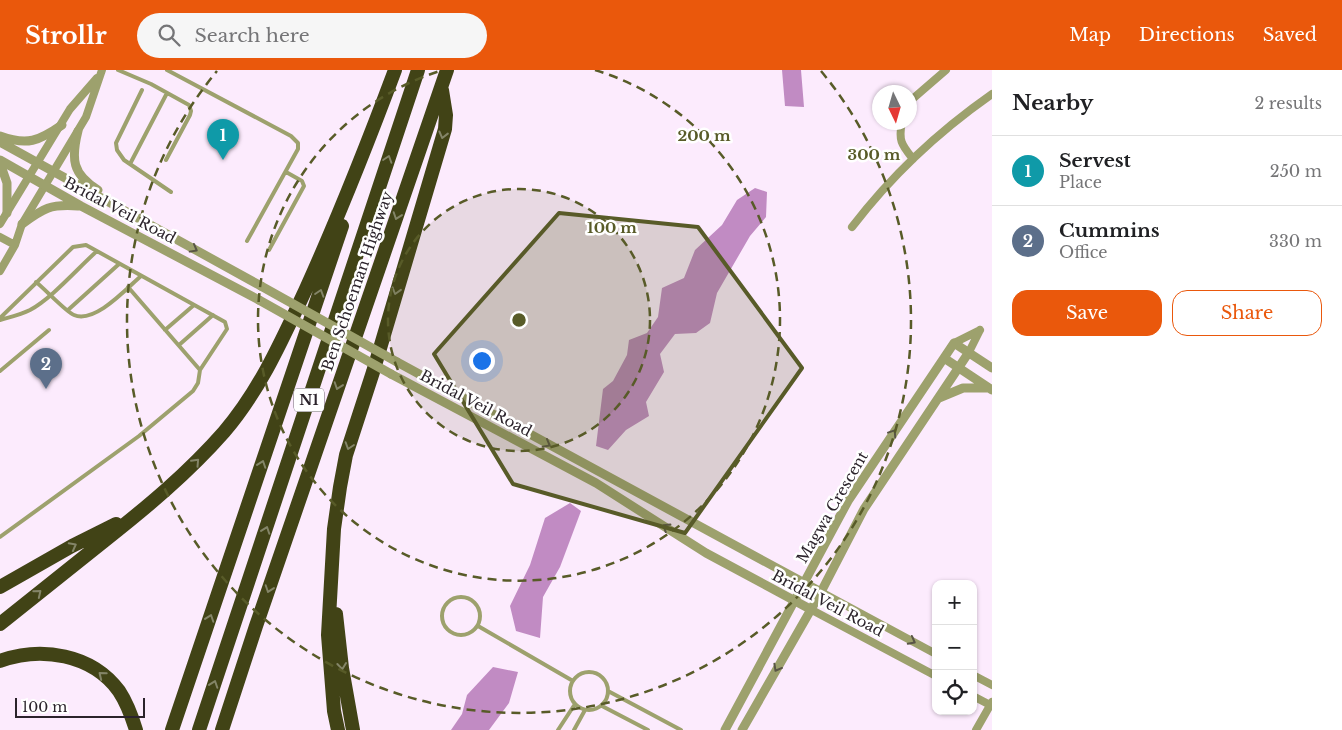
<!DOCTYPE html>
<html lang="en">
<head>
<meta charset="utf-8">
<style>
	:root { --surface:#fff; --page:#f6f6f6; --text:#202124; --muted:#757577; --line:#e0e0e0; --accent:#ea580c }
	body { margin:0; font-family:"Libre Baskerville",serif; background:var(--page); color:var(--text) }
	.controls { position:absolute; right:15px; bottom:15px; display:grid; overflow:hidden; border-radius:10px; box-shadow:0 1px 4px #0004 }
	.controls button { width:45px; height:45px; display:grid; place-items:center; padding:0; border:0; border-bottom:1px solid var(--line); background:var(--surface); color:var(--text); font:25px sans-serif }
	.compass { position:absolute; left:872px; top:15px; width:45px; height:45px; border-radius:50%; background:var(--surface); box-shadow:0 1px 4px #0004; rotate:175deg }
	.scale { position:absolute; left:15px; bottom:12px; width:130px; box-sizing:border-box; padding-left:5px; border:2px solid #2b232b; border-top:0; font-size:14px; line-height:18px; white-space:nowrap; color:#2b232b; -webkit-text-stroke:4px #fff; paint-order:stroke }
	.you { position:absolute; left:481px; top:290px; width:18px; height:18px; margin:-12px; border:4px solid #fff; border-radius:50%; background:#1a73e8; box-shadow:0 0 0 8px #1a73e833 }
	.badge { display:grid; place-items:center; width:32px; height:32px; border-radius:50%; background:var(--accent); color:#fff; font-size:16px; font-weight:700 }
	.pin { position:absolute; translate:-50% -41px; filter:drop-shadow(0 1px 2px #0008) }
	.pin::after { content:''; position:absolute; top:26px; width:18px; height:15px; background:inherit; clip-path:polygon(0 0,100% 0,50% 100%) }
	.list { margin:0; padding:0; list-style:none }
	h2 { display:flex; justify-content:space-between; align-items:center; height:65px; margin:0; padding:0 20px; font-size:21px }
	h2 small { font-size:16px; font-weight:400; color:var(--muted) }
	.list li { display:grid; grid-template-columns:32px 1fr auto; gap:15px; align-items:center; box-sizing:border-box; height:70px; padding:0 20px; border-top:1px solid var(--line) }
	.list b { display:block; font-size:19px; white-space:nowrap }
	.list p { margin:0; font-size:16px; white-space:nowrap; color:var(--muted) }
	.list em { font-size:16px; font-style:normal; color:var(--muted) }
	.actions { display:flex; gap:10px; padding:15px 20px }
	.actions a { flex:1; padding:11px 0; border:1px solid var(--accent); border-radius:15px; text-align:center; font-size:18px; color:var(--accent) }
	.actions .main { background:var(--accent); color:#fff }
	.icon { flex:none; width:28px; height:28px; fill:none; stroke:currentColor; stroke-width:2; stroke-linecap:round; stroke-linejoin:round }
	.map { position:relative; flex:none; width:992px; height:660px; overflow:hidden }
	header { display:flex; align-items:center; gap:30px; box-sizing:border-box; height:70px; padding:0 25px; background:var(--accent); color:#fff }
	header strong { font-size:24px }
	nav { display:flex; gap:28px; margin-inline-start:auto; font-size:18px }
	.search { width:350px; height:45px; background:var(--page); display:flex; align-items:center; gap:12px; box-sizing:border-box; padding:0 18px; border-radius:28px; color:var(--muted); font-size:19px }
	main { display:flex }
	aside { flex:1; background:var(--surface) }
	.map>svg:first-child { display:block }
	.water { fill:#c18bc3 }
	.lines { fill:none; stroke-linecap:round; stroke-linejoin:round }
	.service { stroke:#9da16d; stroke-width:4 }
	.minor { stroke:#9da16d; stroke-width:8 }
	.tertiary { stroke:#9da16d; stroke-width:9 }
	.motorway { stroke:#414316; stroke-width:14 }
	.tertiary-bridge { stroke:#9da16d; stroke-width:9 }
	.oneway { stroke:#848568 }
	.oneway2 { stroke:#595545 }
	.marked { fill:#585b28; fill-opacity:0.2; stroke:#585b28; stroke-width:4; stroke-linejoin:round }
	.ring { fill:none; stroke:#585b28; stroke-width:2.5; stroke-dasharray:9 6 }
	.labels { text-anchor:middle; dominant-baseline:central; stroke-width:5; stroke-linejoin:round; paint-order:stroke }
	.shield { fill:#fff; stroke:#6b656b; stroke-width:1 }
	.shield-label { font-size:14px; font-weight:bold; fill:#2b232b }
	.street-label { font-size:15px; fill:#2b232b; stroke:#fff }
	.centre { fill:#585b28; stroke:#fff; stroke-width:2.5 }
	.ring-label { font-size:15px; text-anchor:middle; font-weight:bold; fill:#585b28; stroke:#fff; stroke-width:5; stroke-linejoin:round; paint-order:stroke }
</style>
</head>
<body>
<header>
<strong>Strollr</strong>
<div class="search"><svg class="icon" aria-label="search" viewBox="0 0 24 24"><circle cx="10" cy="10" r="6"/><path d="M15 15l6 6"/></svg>Search here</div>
<nav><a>Map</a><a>Directions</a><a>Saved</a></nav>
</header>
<main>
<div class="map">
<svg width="992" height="660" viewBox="0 0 992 660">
	<rect width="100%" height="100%" fill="#fcebfd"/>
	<path class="water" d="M782,0H801L804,37L785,36Z
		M755,118L767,122L766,147L750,166L717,223L710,253L696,263L675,264L660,284L664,302L646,332L649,346L626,360L608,380L596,376L603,319L613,311L627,285L629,270L647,263L658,247L662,218L684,208L695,180L722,155L737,130Z
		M570,433L581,441L560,497L543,527L540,568L516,561L510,536L530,495L545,448Z
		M493,597L518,602L509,633L489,660H451L462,644L467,625Z"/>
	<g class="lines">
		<path class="service" d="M118,0L151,14L189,35L191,41L190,45L166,90
			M167,0L291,66L298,73V79L247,171
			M142,20L116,73L117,80L124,90L171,122
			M130,94L167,23
			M269,180L304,116L302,111L286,102
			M36,212C45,219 66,242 74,245C95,254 127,218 141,206
			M128,217L200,300
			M68,240L119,194
			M0,248L73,177L86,175L225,252L227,259L200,300L198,313L193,321L139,366L0,467
			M0,250C10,247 20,245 30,240C52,228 77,199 97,181
			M165,260L194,235
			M179,275L213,245
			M0,301L49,260
			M442 546a19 19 0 1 1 38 0a19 19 0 1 1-38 0Z
			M478,556L573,611
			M570 621a19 19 0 1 1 38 0a19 19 0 1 1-38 0Z
			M608,621L681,660
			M602,636L648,660
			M558,660L575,634
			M574,660L585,640"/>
		<path class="minor" d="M909,32L946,0
			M902,52C898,71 902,75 913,89
			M0,154L70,39L97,8
			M852,157C891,106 939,61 992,24
			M0,167L15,175
			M0,201L15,175L22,154L86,47L102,0
			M954,273L980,260
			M969,282L980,260
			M821,522L936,584
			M810,539L936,606
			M973,605L992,615
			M973,626L992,636
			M976,660L992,632"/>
		<path class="tertiary" d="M78,61C71,89 72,104 98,120
			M0,66C27,76 39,71 62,55
			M0,72L261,216
			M0,90L81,136L259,230
			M0,93L7,113V143
			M22,154C44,138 50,134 78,136
			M944,288L992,320
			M397,292L821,522
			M391,304L596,413L706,483L810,539
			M939,328L963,318H989
			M725,660L848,431L954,273L992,298
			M742,660L821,522L864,439L969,282"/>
		<path class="motorway" d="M0,517L72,476L116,454
			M336,544L342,598L353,660
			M0,554C35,526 69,499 104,471C147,437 188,403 224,362C260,320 282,270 305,221C338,148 367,75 395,0
			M0,591C41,576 92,584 119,621C127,633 132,647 136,660
			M172,660L342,156
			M199,660L418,0
			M222,660L256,556L447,0
			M338,660L334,641L328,565L334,459L340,417L346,385L373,302L445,59L446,45L442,20"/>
		<path class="tertiary-bridge" d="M261,216L397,292
			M259,230L391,304"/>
	</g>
	<defs><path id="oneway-chevron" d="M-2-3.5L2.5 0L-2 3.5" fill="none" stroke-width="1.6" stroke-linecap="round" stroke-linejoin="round" transform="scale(1.25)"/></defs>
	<g class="oneway">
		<use href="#oneway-chevron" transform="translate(443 65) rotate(104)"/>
		<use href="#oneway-chevron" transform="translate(388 89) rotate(-72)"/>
		<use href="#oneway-chevron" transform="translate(397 146) rotate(109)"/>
		<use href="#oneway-chevron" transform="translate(396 221) rotate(107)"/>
		<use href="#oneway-chevron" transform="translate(320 223) rotate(-72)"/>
		<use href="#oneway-chevron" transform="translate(338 316) rotate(109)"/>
		<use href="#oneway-chevron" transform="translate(349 376) rotate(108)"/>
		<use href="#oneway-chevron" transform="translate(196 392) rotate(-47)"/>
		<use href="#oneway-chevron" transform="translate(262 394) rotate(-71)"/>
		<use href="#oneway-chevron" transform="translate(266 460) rotate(-71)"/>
		<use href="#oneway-chevron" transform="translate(73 476) rotate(-28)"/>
		<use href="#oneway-chevron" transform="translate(269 519) rotate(109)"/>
		<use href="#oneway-chevron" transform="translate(38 523) rotate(-39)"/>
		<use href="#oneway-chevron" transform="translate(210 548) rotate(-71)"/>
		<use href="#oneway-chevron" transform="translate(342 596) rotate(83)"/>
		<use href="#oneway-chevron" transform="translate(102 605) rotate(-141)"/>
		<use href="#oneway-chevron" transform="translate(214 614) rotate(-71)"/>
	</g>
	<g class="oneway2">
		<use href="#oneway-chevron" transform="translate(194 179) rotate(29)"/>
		<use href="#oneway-chevron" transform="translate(893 363) rotate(-56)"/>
		<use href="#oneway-chevron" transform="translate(547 374) rotate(29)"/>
		<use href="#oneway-chevron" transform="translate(666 457) rotate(-148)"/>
		<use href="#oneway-chevron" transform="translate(912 571) rotate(28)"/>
		<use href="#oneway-chevron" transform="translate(777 598) rotate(119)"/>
	</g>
	<path class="marked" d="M559,143L698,157L802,298L685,463L513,414L434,284Z"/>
	<circle cx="519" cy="250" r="131" fill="#585b28" fill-opacity=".12"/>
	<g class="ring">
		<circle cx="519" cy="250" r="131"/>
		<path d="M595 0A261 261 0 1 1 443 0"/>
		<path d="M821 1A392 392 0 1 1 217 1"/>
	</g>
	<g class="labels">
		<rect class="shield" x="294" y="318.5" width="30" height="23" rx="4"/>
		<g class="shield-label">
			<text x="309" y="330">N1</text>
		</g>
		<g class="street-label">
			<text transform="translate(120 140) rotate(28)">Bridal Veil Road</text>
			<text transform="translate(357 211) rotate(-71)">Ben Schoeman Highway</text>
			<text transform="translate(476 333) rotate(28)">Bridal Veil Road</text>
			<text transform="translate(832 437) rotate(-60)">Magwa Crescent</text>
			<text transform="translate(828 533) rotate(28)">Bridal Veil Road</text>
		</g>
	</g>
	<circle cx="519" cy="250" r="8" class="centre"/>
	<g class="ring-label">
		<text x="704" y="71">200 m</text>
		<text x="874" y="90">300 m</text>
		<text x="612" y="163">100 m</text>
	</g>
</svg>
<div class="controls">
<button>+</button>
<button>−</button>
<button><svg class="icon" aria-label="locate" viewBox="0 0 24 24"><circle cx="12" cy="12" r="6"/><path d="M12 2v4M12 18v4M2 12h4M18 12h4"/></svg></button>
</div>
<svg class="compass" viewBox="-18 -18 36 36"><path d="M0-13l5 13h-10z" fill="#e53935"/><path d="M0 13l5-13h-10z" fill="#757577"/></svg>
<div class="scale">100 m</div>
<div class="you"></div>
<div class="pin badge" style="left:223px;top:90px;background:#0f9aa8">1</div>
<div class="pin badge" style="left:46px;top:319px;background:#5c6f8a">2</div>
</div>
<aside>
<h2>Nearby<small>2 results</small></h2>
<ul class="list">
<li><span class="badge" style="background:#0f9aa8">1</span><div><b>Servest</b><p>Place</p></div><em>250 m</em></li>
<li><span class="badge" style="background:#5c6f8a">2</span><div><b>Cummins</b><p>Office</p></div><em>330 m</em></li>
</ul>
<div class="actions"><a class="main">Save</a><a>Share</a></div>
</aside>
</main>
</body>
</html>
